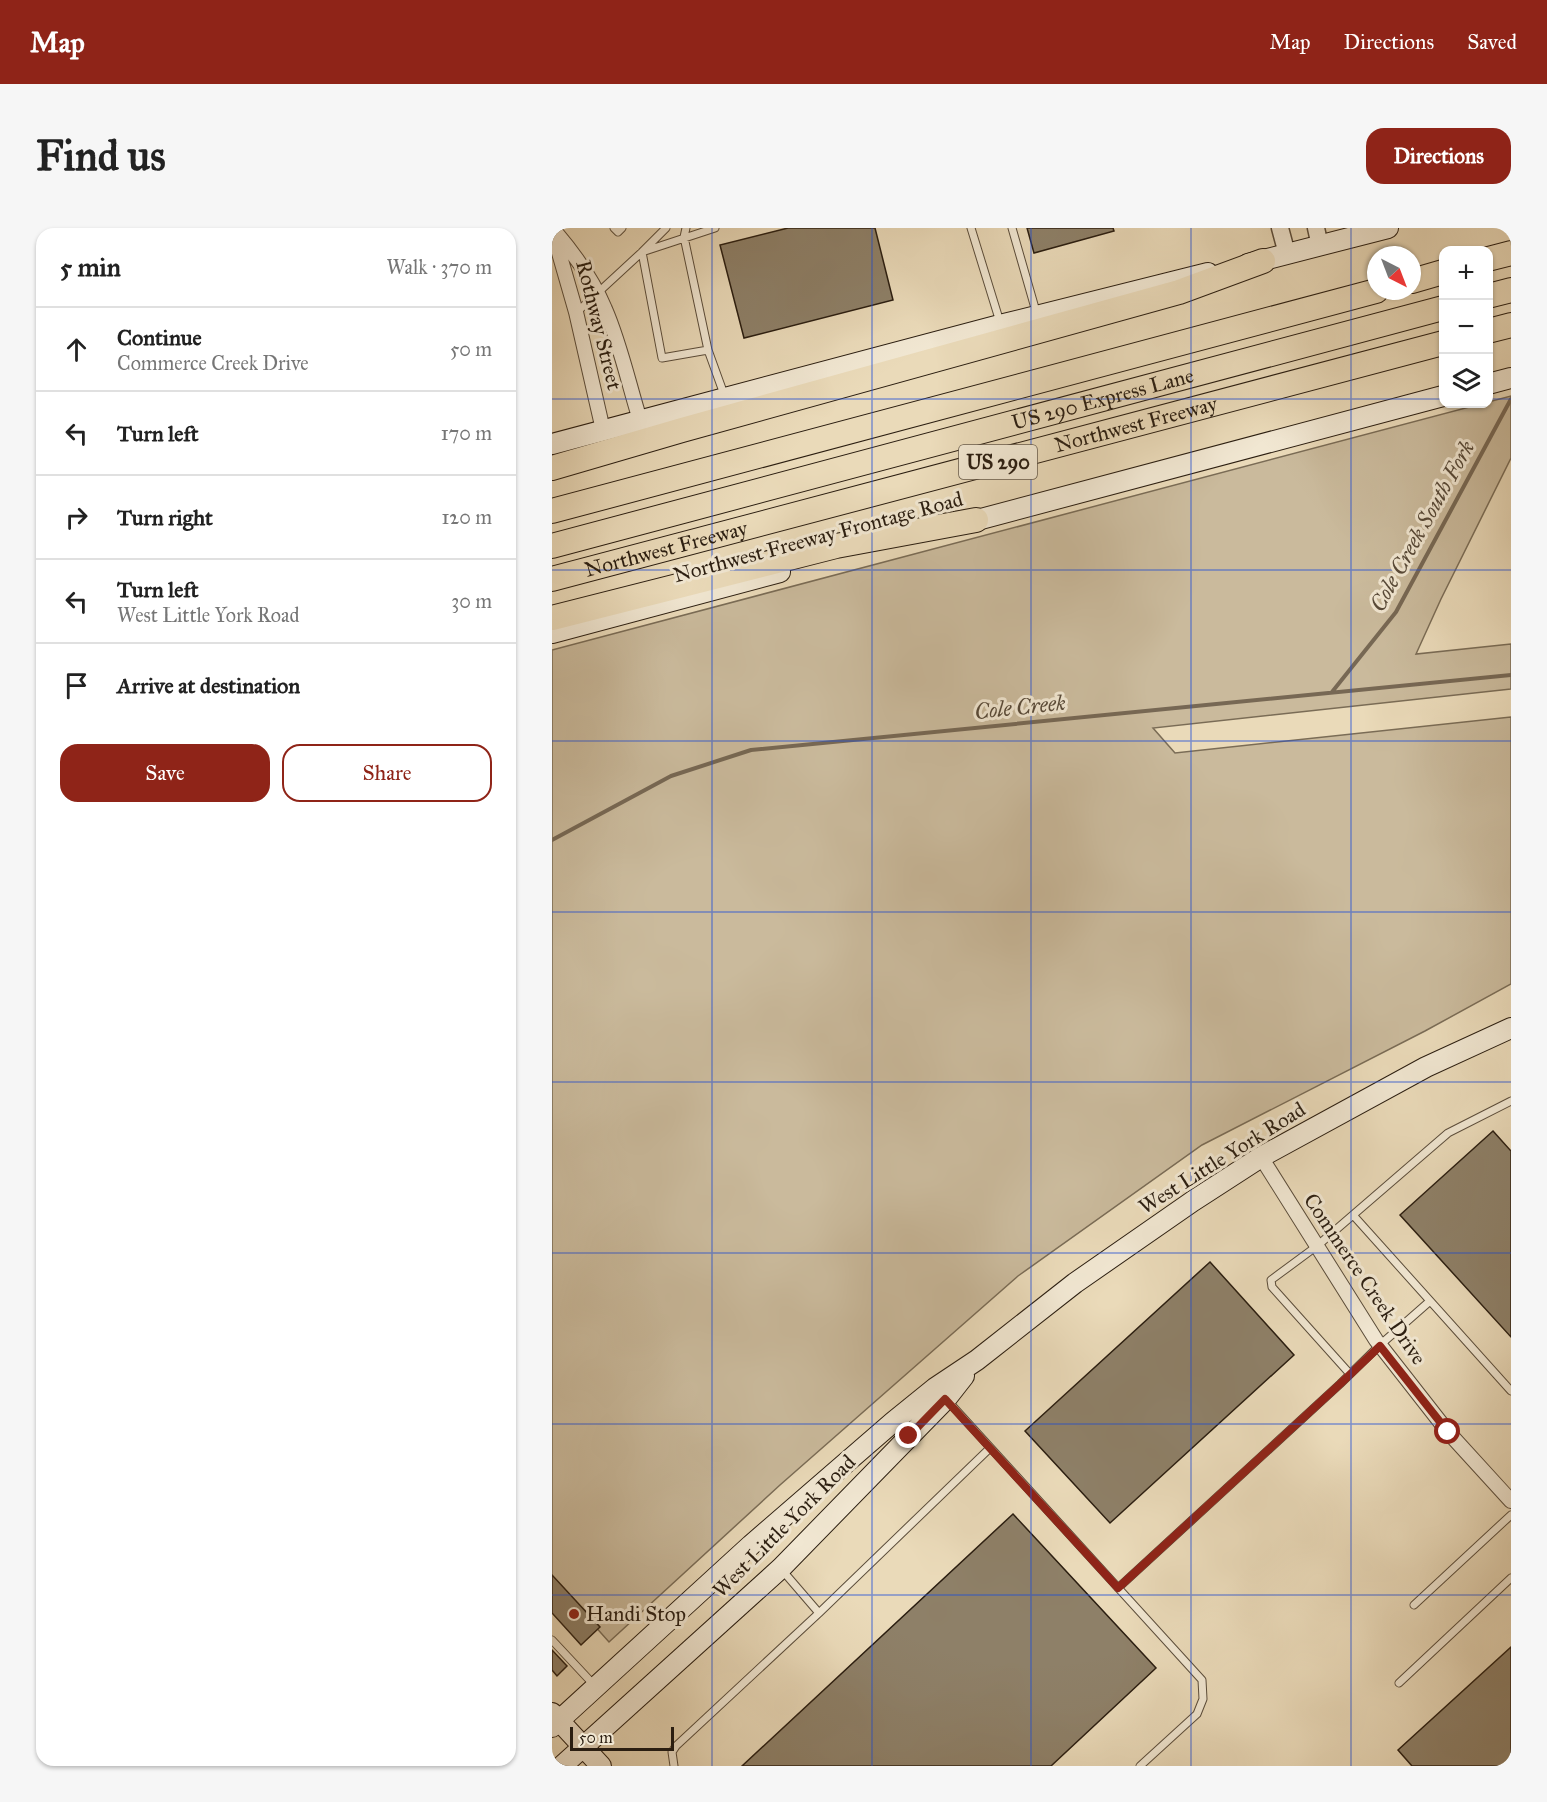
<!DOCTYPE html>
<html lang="en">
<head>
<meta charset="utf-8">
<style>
	:root { --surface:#fff; --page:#f6f6f6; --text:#222; --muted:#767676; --line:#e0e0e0; --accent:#8f2418 }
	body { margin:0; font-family:"IM FELL Great Primer",serif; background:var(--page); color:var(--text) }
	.controls { position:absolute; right:18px; top:18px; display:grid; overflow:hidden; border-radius:12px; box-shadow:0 2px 4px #0004 }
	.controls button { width:54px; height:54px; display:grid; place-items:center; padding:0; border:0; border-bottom:2px solid var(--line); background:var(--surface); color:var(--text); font:30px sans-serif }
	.compass { position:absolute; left:815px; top:18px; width:54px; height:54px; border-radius:50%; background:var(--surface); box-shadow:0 2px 4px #0004; rotate:138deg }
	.scale { position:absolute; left:18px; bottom:15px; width:104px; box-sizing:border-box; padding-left:6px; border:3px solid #2b1e11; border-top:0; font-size:16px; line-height:21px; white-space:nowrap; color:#2b1e11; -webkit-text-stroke:4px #f1e7d2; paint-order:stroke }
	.stop { position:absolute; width:18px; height:18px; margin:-14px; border:4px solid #8f2418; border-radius:50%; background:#fff }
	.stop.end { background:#8f2418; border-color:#fff; box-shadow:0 2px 6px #0008 }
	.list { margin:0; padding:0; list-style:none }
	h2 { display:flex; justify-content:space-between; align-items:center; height:78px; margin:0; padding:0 24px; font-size:26px }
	h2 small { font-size:20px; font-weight:400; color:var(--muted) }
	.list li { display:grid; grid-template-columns:39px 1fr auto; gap:18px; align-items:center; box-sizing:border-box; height:84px; padding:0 24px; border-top:2px solid var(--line) }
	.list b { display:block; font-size:22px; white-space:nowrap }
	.list p { margin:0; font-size:20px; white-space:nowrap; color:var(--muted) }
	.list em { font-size:20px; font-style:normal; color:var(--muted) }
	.actions { display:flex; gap:12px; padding:18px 24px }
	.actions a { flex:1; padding:14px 0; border:2px solid var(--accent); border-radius:18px; text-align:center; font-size:21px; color:var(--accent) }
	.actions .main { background:var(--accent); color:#fff }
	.icon { flex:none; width:33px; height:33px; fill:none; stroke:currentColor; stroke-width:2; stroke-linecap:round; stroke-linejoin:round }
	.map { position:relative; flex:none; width:959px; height:1538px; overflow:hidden; border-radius:18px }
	header { display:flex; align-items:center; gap:36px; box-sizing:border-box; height:84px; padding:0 30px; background:var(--accent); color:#fff }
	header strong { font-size:28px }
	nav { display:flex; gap:33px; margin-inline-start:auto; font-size:21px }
	.intro { display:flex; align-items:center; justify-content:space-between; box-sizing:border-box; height:144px; padding:0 36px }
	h1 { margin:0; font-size:42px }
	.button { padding:15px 27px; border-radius:18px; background:var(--accent); color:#fff; font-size:21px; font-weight:700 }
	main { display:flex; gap:36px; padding:0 36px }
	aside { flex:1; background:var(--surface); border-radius:18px; box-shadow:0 2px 4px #0004 }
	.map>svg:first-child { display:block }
	.green { fill:#caba9c; stroke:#7a6c56; stroke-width:1.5 }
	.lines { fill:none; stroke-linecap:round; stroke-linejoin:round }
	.stream { stroke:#776854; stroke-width:4 }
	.building { fill:#8e8068; stroke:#2b1e11; stroke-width:1.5 }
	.service-casing { stroke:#5b4d3b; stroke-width:9 }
	.minor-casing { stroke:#5b4d3b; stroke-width:16 }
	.tertiary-casing { stroke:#5b4d3b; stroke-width:19 }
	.secondary-casing { stroke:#2b1e11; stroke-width:22 }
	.motorway-casing { stroke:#2b1e11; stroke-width:26 }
	.service { stroke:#f1e7d2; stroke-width:7 }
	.minor { stroke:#f1e7d2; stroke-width:14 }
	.tertiary { stroke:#f1e7d2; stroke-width:16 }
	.secondary { stroke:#f1e7d2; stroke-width:20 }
	.motorway { stroke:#eadab9; stroke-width:24 }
	.route { stroke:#8f2418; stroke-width:8 }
	.grid { fill:none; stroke:#1d4ed8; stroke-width:1.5; stroke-opacity:0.55 }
	.poi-dot { fill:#8f2418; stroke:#f1e7d2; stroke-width:2 }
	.labels { text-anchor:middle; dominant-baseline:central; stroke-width:6; stroke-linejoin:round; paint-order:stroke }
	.shield { fill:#f1e7d2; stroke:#665a4b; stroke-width:1.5 }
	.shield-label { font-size:20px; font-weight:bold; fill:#2b1e11 }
	.street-label { font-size:21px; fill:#2b1e11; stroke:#f1e7d2 }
	.poi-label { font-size:21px; fill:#2b1e11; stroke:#f1e7d2; text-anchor:start }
	.water-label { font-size:22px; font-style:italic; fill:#574938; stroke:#f1e7d2 }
</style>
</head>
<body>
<header>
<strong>Map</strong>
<nav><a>Map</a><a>Directions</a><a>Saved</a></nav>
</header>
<div class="intro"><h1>Find us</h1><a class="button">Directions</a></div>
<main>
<aside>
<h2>5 min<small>Walk · 370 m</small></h2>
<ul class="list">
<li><svg class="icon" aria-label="ahead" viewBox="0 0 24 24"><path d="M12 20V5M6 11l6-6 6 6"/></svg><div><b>Continue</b><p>Commerce Creek Drive</p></div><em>50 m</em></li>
<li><svg class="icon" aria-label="left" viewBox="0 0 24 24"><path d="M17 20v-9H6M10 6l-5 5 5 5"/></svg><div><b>Turn left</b></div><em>170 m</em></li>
<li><svg class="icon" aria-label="right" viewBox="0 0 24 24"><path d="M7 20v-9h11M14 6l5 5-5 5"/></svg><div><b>Turn right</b></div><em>120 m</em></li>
<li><svg class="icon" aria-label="left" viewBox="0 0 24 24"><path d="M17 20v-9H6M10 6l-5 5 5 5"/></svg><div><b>Turn left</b><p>West Little York Road</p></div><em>30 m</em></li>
<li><svg class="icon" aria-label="arrive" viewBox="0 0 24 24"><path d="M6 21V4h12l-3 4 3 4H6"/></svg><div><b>Arrive at destination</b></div></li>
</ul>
<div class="actions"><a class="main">Save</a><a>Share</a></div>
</aside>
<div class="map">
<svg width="959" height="1538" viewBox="0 0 959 1538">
	<rect width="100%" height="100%" fill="#eadab9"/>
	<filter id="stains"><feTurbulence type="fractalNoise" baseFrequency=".00333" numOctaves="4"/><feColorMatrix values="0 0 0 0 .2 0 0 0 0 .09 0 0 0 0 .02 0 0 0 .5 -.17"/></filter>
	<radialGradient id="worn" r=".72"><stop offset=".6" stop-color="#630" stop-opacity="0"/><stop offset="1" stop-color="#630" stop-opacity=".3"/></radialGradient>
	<path class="green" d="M959,168V230L889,371L864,426L959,416V461L601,500L623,525L959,489V756L873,803L650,917L466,1048L228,1257L57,1414L0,1350V422Z"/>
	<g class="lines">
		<path class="stream" d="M780,464L844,384L959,171
			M0,612L119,548L199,522L959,447"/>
	</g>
	<path class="building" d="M236,0H323L341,72L192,110L168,17Z
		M475,0H561L562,3L482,25Z
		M941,903L959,923V1109L848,987Z
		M658,1034L742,1127L558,1295L473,1203Z
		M461,1286L604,1440L499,1538H190Z
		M0,1347L48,1399L29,1417L0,1385Z
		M959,1419V1538H860L846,1522Z
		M0,1422L15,1438L5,1448L0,1442Z"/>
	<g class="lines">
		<defs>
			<path id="service" d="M62,0L66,4L70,0
				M114,0L90,24L110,130L156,122
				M134,0L132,9L156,122L173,169
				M419,0L448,94
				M460,0L485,87
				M25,84L90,24L163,0
				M801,987L959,1163
				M798,1146L720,1059L719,1052L765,1018L896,905L959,873
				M395,1172L650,1452L651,1471L645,1486L588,1538
				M566,1360L788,1156L828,1117L878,1073
				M862,1377L959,1287
				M267,1385L438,1220
				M0,1412L43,1458
				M847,1455L959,1350
				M122,1538L120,1524L124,1518L267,1385L230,1342"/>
			<path id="minor" d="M0,0C21,24 41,52 53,81C68,115 77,157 88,192
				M1,4L24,84L51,202
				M709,929L824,1112L896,1204L959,1273"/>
			<path id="tertiary" d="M728,0L735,26
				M764,0L768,18"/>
			<path id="secondary" d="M696,36L836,0
				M936,156L959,150
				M0,216L448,97L656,45
				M410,296L891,168
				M0,405L228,344
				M0,1485L49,1538
				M0,1499L199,1317L341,1194L383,1160L425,1132L523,1055L641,973L709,929L874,839L959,800
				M10,1538L229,1340L394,1171L412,1148"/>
			<g id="motorway">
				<path d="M936,31L959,25"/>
				<path d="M860,53L891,44"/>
				<path d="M936,68L959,62"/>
				<path d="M936,103L959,97"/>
				<path d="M0,240L130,202L627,64L711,33"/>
				<path d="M0,283L824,63"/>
				<path id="s1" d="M0,318L891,80"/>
				<path id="s2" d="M0,351L891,115"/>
				<path d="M0,390L284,318L424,292"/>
			</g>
		</defs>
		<use href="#service" class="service-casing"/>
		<use href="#minor" class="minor-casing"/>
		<use href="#tertiary" class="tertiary-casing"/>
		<use href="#secondary" class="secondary-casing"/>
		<use href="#motorway" class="motorway-casing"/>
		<use href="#service" class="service"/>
		<use href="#minor" class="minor"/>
		<use href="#tertiary" class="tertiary"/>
		<use href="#secondary" class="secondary"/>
		<use href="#motorway" class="motorway"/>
	</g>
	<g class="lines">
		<path class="route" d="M357,1208L393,1171L566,1360L788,1156L828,1118L896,1204"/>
	</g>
	<path class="grid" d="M160,0V1538M320,0V1538M479,0V1538M639,0V1538M799,0V1538M0,171H891M936,171H959M0,342H959M0,513H959M0,684H959M0,854H959M0,1025H959M0,1196H959M0,1367H959"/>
	<circle class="poi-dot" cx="22" cy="1386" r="6"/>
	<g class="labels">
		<rect class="shield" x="407" y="217" width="78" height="34" rx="4.5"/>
		<g class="shield-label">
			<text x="446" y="234">US 290</text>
		</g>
		<g class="street-label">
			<text transform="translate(47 97) rotate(76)">Rothway Street</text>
			<text stroke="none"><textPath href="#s1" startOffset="570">US 290 Express Lane</textPath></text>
			<text stroke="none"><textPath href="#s2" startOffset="604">Northwest Freeway</textPath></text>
			<text transform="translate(266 309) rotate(-15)">Northwest Freeway Frontage Road</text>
			<text stroke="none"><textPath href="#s2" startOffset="118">Northwest Freeway</textPath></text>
			<text transform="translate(670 930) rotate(-32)">West Little York Road</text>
			<text transform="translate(813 1051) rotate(56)">Commerce Creek Drive</text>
			<text transform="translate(232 1298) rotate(-45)">West Little York Road</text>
		</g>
		<g class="poi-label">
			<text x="34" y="1386">Handi Stop</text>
		</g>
		<g class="water-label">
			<text transform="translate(870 298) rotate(-61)">Cole Creek South Fork</text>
			<text transform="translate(468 479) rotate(-6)">Cole Creek</text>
		</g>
	</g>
	<rect width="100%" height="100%" filter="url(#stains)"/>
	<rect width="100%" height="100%" fill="url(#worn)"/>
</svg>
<div class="controls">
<button>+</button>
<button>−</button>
<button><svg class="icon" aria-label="layers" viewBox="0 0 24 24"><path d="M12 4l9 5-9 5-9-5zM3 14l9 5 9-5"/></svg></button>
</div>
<svg class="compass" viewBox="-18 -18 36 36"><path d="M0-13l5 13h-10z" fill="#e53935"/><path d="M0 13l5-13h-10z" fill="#767676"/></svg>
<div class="scale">50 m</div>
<div class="stop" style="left:896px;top:1204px"></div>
<div class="stop end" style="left:357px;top:1208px"></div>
</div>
</main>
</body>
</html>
